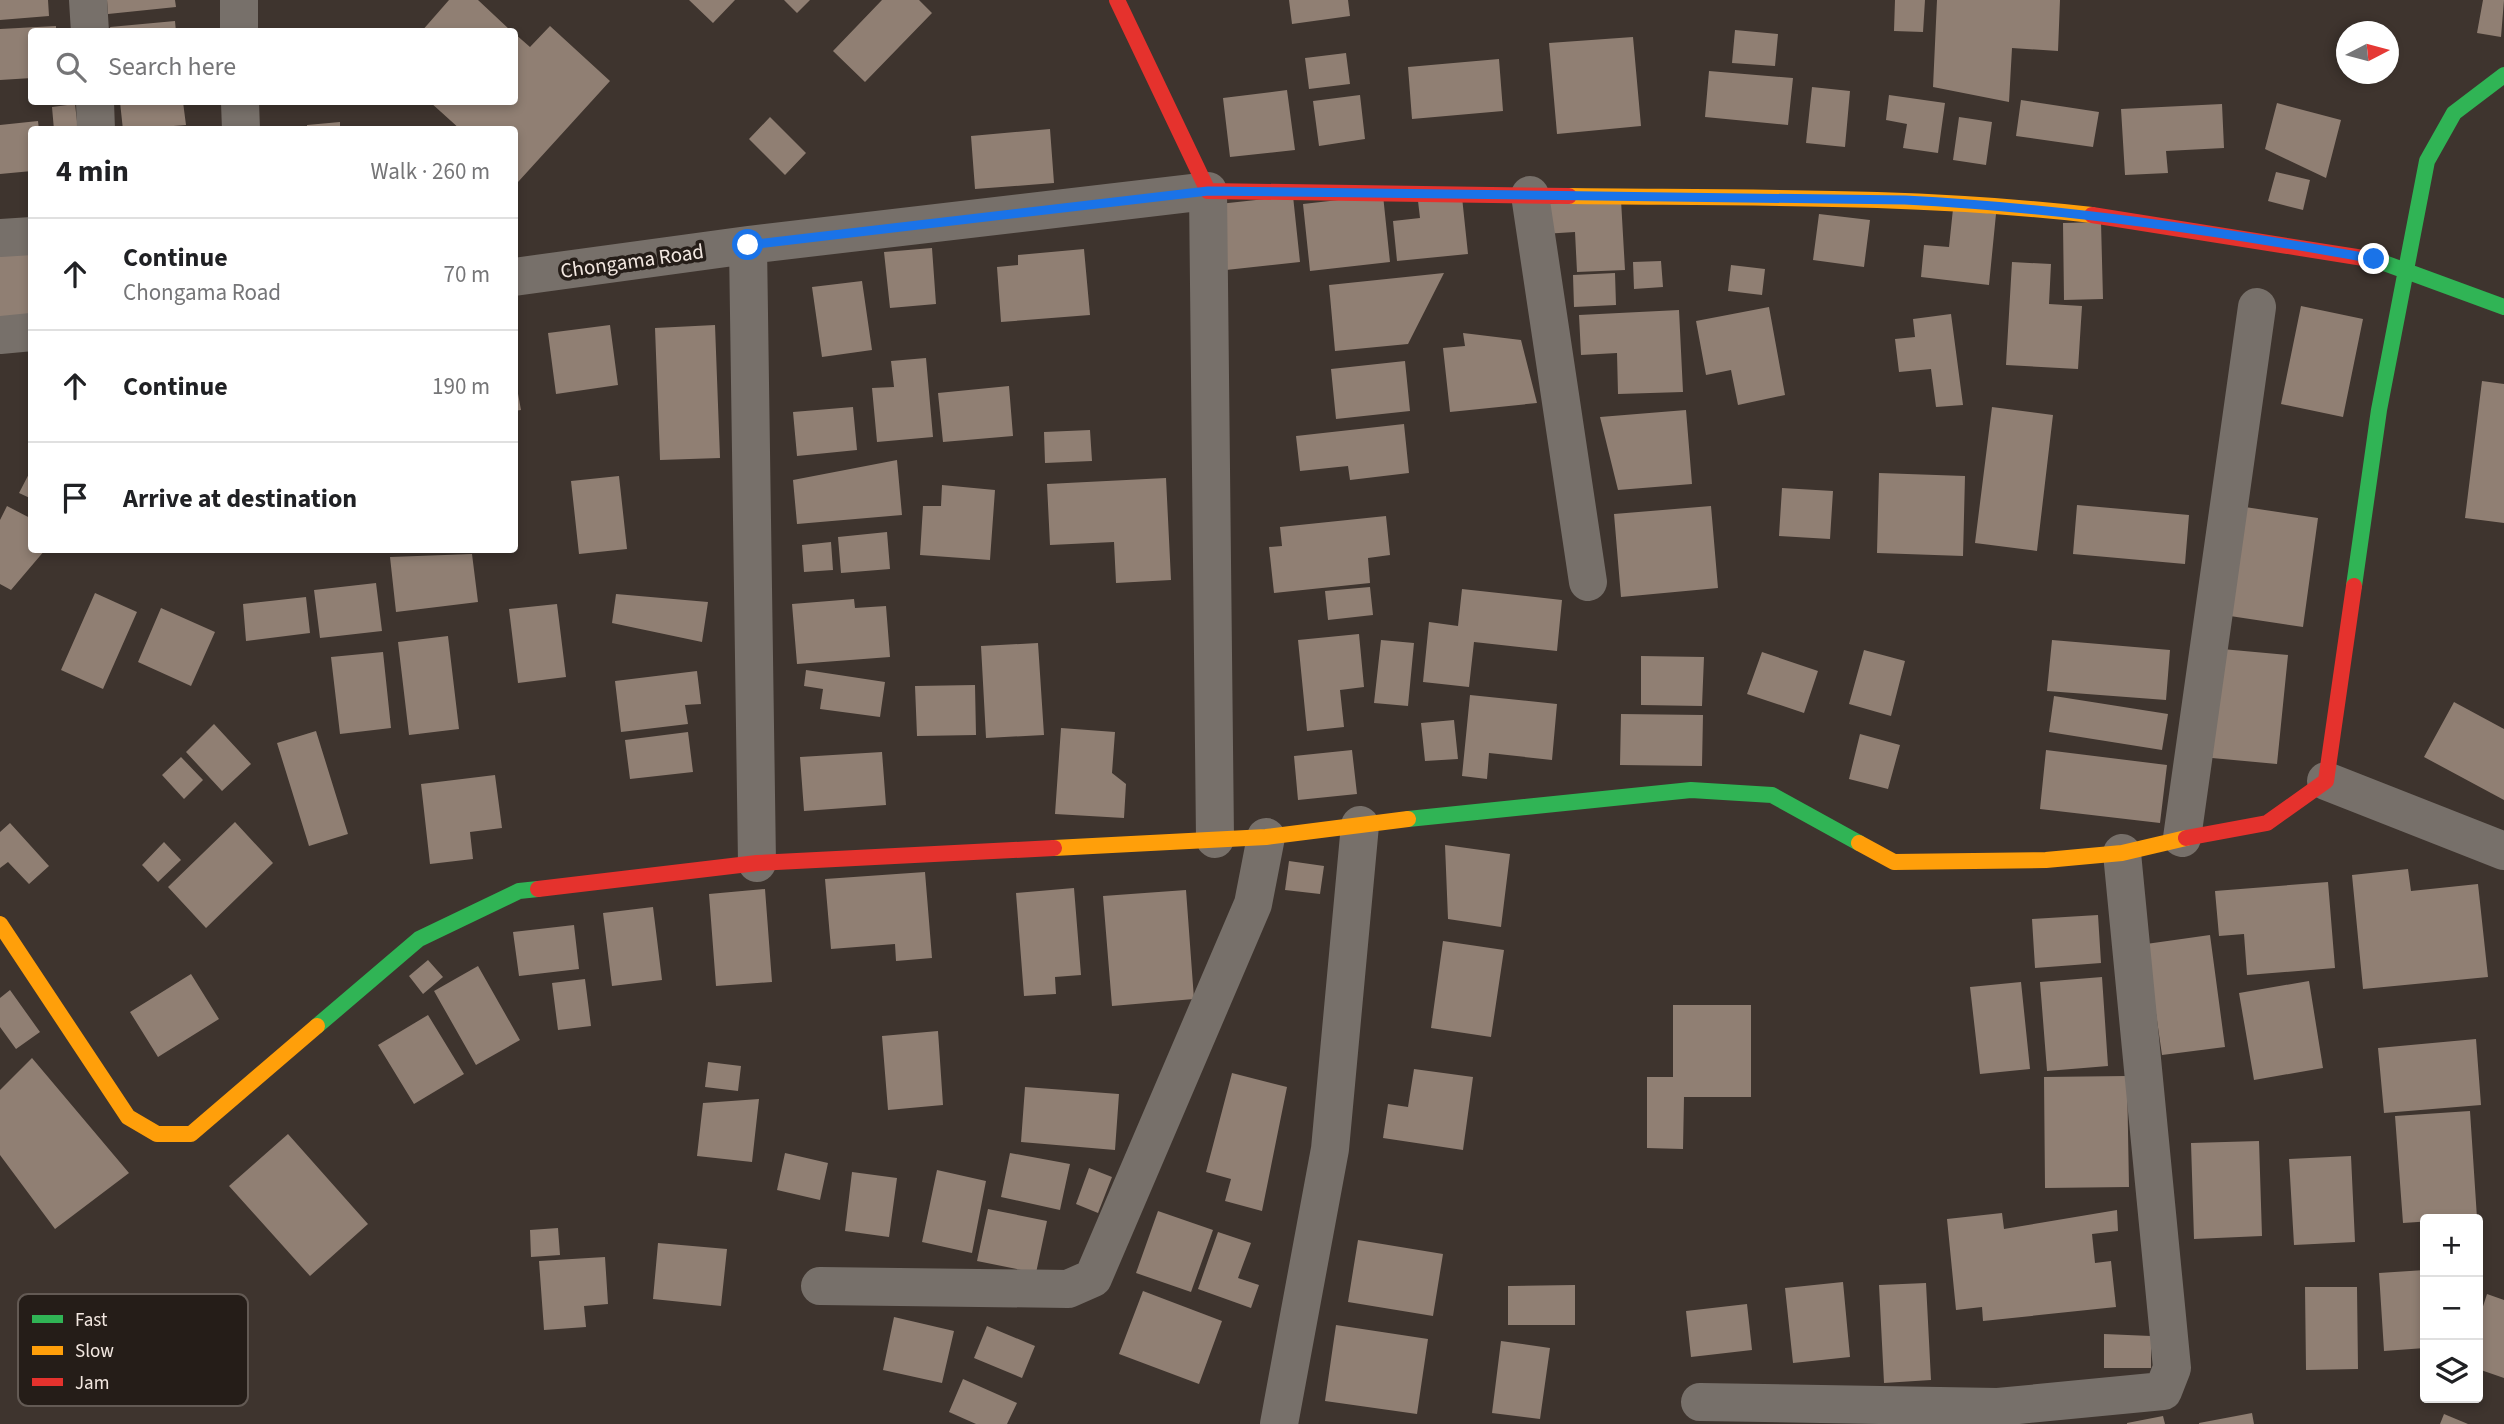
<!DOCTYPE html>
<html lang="en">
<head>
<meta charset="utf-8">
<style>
	:root { --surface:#fff; --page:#f2f2f2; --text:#202124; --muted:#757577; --line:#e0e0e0 }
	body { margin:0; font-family:"Source Sans 3",sans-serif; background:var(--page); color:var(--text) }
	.controls { position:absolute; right:21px; bottom:21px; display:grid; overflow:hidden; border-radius:7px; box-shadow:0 4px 10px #0003 }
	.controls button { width:63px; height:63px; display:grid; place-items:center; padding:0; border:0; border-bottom:2px solid var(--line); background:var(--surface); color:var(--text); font:35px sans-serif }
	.compass { position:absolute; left:2336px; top:21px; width:63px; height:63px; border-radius:50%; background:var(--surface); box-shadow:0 4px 10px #0003; rotate:84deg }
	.stop { position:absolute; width:21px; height:21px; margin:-16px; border:5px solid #1a73e8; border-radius:50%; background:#fff }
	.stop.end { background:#1a73e8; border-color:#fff; box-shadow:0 2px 7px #0008 }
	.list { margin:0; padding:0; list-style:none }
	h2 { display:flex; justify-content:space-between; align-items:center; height:91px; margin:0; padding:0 28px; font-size:30px }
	h2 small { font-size:23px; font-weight:400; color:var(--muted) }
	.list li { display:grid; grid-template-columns:46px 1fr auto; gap:21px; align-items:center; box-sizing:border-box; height:112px; padding:0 28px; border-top:2px solid var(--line) }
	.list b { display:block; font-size:26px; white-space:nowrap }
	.list p { margin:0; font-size:23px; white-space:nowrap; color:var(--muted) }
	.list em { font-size:23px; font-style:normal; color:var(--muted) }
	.icon { flex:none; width:38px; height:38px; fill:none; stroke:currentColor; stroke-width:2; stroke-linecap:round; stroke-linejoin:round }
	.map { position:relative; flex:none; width:2504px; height:1424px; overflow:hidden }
	.search { position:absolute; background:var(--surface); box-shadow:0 4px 10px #0003; left:28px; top:28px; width:490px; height:77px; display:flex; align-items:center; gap:18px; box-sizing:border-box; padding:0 24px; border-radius:7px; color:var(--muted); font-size:26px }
	.panel { position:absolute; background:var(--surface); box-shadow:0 4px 10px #0003; left:28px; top:126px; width:490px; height:427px; border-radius:7px }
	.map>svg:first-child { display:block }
	.building { fill:#907f73 }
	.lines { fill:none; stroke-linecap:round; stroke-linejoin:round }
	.street { stroke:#77706a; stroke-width:38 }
	.fast { stroke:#30b455; stroke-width:16 }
	.slow { stroke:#ff9f0a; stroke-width:16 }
	.jam { stroke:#e5322d; stroke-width:16 }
	.route { stroke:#1a73e8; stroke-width:9 }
	.labels { text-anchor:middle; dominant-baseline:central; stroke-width:7; stroke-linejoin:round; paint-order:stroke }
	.street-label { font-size:21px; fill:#f3e8e1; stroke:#251d18 }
	.key { fill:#251d18; stroke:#635a54; stroke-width:2 }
	.key-label { font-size:19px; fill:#f3e8e1 }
</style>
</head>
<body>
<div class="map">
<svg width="2504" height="1424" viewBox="0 0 2504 1424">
	<rect width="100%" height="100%" fill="#3e342e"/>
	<path class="building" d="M0,0H48L49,16L0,20Z
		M107,0H175L176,7L108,14Z
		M449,0H478L512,32H421Z
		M689,0H735L713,23Z
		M784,0H810L797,13Z
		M882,0H919L932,13L865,82L833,51Z
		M1289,0H1348L1350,16L1292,24Z
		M1895,0H1925L1923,32L1894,31Z
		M1937,0H2060L2058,51L2012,48L2009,102L1933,87Z
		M2483,0H2504L2501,37L2477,33Z
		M175,21L176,32H111L110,27Z
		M56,26V32H32V78L0,80V29Z
		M550,26L610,81L518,182L514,178V130H461L430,102H514V33L530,47Z
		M1735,30L1778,34L1775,66L1732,63Z
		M1633,37L1641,126L1557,134L1549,43Z
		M1346,53L1350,84L1309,89L1305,58Z
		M1499,59L1503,111L1412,119L1408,67Z
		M1709,71L1793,78L1788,125L1705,117Z
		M1812,87L1850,91L1845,147L1806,143Z
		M1287,90L1295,150L1230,157L1223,98Z
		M1360,95L1365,139L1319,146L1313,101Z
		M1889,95L1945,103L1938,153L1903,148L1907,124L1886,120Z
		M2021,100L2099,112L2093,147L2016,136Z
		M120,102H183L186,125L123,130Z
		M2277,103L2341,120L2326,178L2265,149Z
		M75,104L78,130H54L52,107Z
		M2222,104L2224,148L2166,151L2168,173L2125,175L2121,109Z
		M770,117L806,153L785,175L749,139Z
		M1959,117L1992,122L1986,165L1953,160Z
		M38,121L39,130H32V171L0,174V125Z
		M340,122V130H307V125Z
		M1050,129L1054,183L975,189L971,136Z
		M2276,172L2310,180L2303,210L2268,201Z
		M1383,195L1390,262L1310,271L1303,204Z
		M1293,196L1300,262L1226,270L1219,204Z
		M1462,197L1468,254L1397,261L1393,221L1420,218L1418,201Z
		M1621,200L1625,270L1577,272L1575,232L1543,234L1541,204Z
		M1953,209L1996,214L1989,285L1921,277L1924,245L1949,247Z
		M1819,214L1870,220L1864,267L1813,260Z
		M2101,222L2103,299L2064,300L2063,223Z
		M32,244V315L0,318V247Z
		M932,248L936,304L890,308L884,252Z
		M1084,249L1090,315L1001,322L997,267L1018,265V255Z
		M1661,261L1663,287L1634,289L1633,262Z
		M2012,262L2051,264L2049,304L2082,306L2078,369L2006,365Z
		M1731,265L1765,269L1762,295L1728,291Z
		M1444,273L1408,344L1335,351L1329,285Z
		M1615,273L1616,305L1574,307L1573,275Z
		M862,281L872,350L822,357L812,287Z
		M2301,306L2363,319L2343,417L2281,404Z
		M1769,307L1785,395L1738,405L1731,370L1706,375L1696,321Z
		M1679,310L1683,392L1618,394L1617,353L1581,355L1579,315Z
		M1951,314L1963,405L1936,407L1931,369L1899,372L1895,339L1915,337L1913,319Z
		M610,325L618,385L556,394L548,333Z
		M715,325L720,458L660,460L655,328Z
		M1463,333L1521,340L1537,403L1450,412L1443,348L1465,346Z
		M926,358L933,437L877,442L872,388L894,387L891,361Z
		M1405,361L1410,411L1336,419L1331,369Z
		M514,372L521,410L514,411Z
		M2482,381L2504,384V523L2465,518Z
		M1009,386L1013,436L943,442L938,393Z
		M853,407L857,450L797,456L793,412Z
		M1992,407L2053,415L2037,551L1975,543Z
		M1686,410L1692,484L1618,490L1600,417Z
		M1404,424L1409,473L1350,480L1348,466L1300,471L1296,436Z
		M1090,430L1092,461L1045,463L1044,432Z
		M897,460L902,515L797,524L793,480Z
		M32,468V499L19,493Z
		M1879,473L1965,476L1963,556L1877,553Z
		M619,476L627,549L579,554L571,481Z
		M1166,478L1171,580L1116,583L1114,542L1050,545L1047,484Z
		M942,485L995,490L990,560L920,555L923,506H941Z
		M1782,488L1833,491L1830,539L1779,536Z
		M2077,505L2189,515L2185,564L2073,554Z
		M7,506L32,519V550H45L11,590L0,584V520Z
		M1711,506L1718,588L1621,597L1614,514Z
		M2245,507L2318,518L2303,627L2230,616Z
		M1386,516L1390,555L1368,558L1370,583L1274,593L1269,547L1282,546L1280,527Z
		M887,532L890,569L841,573L838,537Z
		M831,542L833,570L804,572L802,545Z
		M472,554L478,602L396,612L390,557Z
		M376,583L382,631L320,638L314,590Z
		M1370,587L1373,615L1328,620L1325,591Z
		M1462,589L1562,600L1557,651L1474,642L1469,687L1423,682L1429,622L1458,626Z
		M95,593L137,612L103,689L61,670Z
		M616,594L708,602L702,642L612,623Z
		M306,597L310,633L246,641L243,604Z
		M854,599L855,608L886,606L890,657L797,664L792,604Z
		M557,604L566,677L518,683L509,609Z
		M161,608L215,632L191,686L138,662Z
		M1359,634L1364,687L1340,690L1344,727L1307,731L1298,640Z
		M448,636L459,729L409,735L398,642Z
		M1381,640L1414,643L1408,706L1374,703Z
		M2052,640L2170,650L2166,700L2047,691Z
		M1038,643L1044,735L986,738L981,646Z
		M2222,649L2288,655L2277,764L2212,758Z
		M1864,650L1905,661L1891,716L1849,704Z
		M383,652L391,728L340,734L331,657Z
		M1762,652L1818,671L1804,713L1747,694Z
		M1641,656L1704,657L1702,706L1641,705Z
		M806,670L885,682L880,717L820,709L823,689L804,686Z
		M697,671L701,704L685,705L688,724L621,732L615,681Z
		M975,685L976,735L917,736L915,686Z
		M1470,695L1557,704L1552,760L1489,753L1487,779L1462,776Z
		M2054,696L2168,714L2162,750L2049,732Z
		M2454,702L2504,729V800L2424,757Z
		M1621,714L1703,715L1702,766L1620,765Z
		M1454,720L1458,759L1425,761L1421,723Z
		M214,724L251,764L222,791L186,752Z
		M1061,728L1115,732L1112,773L1126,784L1124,818L1055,814Z
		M316,731L348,834L309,846L277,743Z
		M688,732L693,772L630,779L625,740Z
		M1860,734L1900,745L1888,789L1849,779Z
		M1352,750L1357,794L1298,800L1294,756Z
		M2046,750L2167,765L2160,823L2040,809Z
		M882,752L886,805L804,811L800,757Z
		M181,757L203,780L184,799L162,775Z
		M495,775L502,828L470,832L473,859L430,864L421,784Z
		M235,822L273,863L206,928L168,887Z
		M10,823L49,866L29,884L8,862L0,868V832Z
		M164,842L181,860L158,882L142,865Z
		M1445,845L1510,854L1501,927L1448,919Z
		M1289,861L1324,866L1320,894L1285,890Z
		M2408,869L2411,891L2478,884L2488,977L2363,989L2352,875Z
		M925,872L932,958L896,961L895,944L831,949L825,879Z
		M2328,882L2335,968L2247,975L2244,934L2219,936L2215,891Z
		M1074,888L1081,975L1055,977L1056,994L1024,996L1016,893Z
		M765,889L772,982L716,986L709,894Z
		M1186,890L1194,999L1112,1006L1103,896Z
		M653,907L662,980L612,986L603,913Z
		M2098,915L2101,963L2035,968L2032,919Z
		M574,925L579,969L519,976L513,932Z
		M2210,935L2225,1047L2162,1055L2146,944Z
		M1443,941L1504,950L1491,1037L1431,1028Z
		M428,960L443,977L423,994L409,976Z
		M478,966L520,1040L476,1065L434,991Z
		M191,974L219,1019L158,1057L130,1012Z
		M2102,977L2108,1066L2047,1071L2040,982Z
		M585,979L591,1026L558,1030L552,983Z
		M2309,981L2323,1068L2254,1080L2239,993Z
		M2021,982L2030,1069L1980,1074L1970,987Z
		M10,990L40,1032L16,1049L0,1027V998Z
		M1673,1005H1751V1097H1684L1683,1149L1647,1148V1077H1673Z
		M428,1015L464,1074L414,1104L378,1045Z
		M938,1031L943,1105L888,1110L882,1036Z
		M2476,1039L2481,1105L2384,1113L2378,1048Z
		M32,1058L129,1173L55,1229L0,1155V1090Z
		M708,1062L741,1066L738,1091L705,1087Z
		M1414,1069L1473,1077L1463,1150L1383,1138L1388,1104L1408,1107Z
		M1232,1073L1287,1087L1262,1211L1225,1201L1231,1179L1206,1172Z
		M2127,1076L2129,1187L2045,1188L2044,1077Z
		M1025,1087L1119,1094L1115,1150L1021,1142Z
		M759,1099L752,1162L697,1156L703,1103Z
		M2470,1111L2477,1218L2403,1223L2395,1116Z
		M288,1134L368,1224L310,1276L229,1186Z
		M2259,1141L2262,1236L2194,1239L2191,1143Z
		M785,1153L828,1163L820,1200L777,1190Z
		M1010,1153L1070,1164L1060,1210L1001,1197Z
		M2351,1156L2355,1242L2294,1245L2289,1159Z
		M1089,1168L1112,1177L1098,1213L1076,1204Z
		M937,1170L986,1181L972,1253L922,1242Z
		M852,1172L897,1178L889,1237L845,1231Z
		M988,1209L1047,1221L1036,1273L977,1261Z
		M2117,1210L2118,1231L2092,1234L2095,1263L2111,1261L2116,1307L1983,1321L1982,1307L1956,1310L1947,1219L2002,1213L2004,1229Z
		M1158,1211L1213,1230L1191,1292L1136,1273Z
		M558,1228L560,1255L531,1257L530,1230Z
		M1218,1232L1251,1243L1238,1278L1259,1285L1251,1308L1198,1289Z
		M1358,1240L1443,1254L1433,1316L1348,1302Z
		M658,1243L727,1249L721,1306L653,1299Z
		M605,1257L608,1304L584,1306L586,1327L544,1330L539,1261Z
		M2425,1270V1348L2384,1351L2379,1273Z
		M1843,1282L1850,1357L1793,1363L1785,1288Z
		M1926,1283L1931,1380L1884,1383L1879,1285Z
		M1575,1285V1325H1508V1286Z
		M2305,1287H2357L2358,1369L2306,1370Z
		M1143,1291L1222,1321L1199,1384L1119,1354Z
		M2487,1294L2504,1300V1378L2478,1369V1322Z
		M1747,1304L1752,1350L1691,1357L1686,1311Z
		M894,1317L954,1331L942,1383L883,1370Z
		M1336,1325L1428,1339L1417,1414L1325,1401Z
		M987,1326L1035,1346L1022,1378L974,1358Z
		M2104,1334L2151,1336V1368H2104Z
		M1501,1341L1550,1348L1540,1419L1492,1413Z
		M963,1379L1017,1403L1007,1424H976L949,1412Z
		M2252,1413L2254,1424H2199V1423Z
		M2444,1414L2468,1424H2440Z
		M2163,1416L2165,1424H2127V1423Z"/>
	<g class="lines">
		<path class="street" d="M88,0L90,32
			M239,0V32
			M95,102L96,130
			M240,102L241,130
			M1530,195L1588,582
			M0,238L32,236
			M748,245L757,863
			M514,277L748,245L1208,191L1215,839
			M0,335L32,332
			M2326,781L2504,851
			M2182,838L2257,307
			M820,1286L1068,1289L1093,1278L1253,904L1266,837
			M1700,1402L1998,1407L2163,1391L2172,1368L2122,853
			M1279,1424L1330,1149L1360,825"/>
		<path class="fast" d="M2376,260L2504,307
			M2354,586L2379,410L2427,161L2454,113L2504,75
			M1408,819L1691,790L1772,795L1859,843
			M317,1026L419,939L519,891L538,889"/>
		<path class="slow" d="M1569,196C1743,198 1918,195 2092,215
			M1859,843L1894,862L2046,860L2122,853L2186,838
			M1054,848L1266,837L1408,819
			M0,924L128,1117L157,1134H191L317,1026"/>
		<path class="jam" d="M1117,0L1208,191L1569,196
			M2092,215L2376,260
			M2186,838L2267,823L2326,781L2354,586
			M538,889L757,863L1054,848"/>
	</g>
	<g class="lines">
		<path class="route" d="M748,245L1208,191L1905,200C2063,208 2218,231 2374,259"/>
	</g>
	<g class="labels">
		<g class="street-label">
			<text transform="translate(632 261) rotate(-8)">Chongama Road</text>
		</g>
	</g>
	<rect x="18" y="1294" width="230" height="112" rx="10" class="key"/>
	<rect x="32" y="1315" width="31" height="8" fill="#30b455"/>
	<rect x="32" y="1346" width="31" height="9" fill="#ff9f0a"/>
	<rect x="32" y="1378" width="31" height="8" fill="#e5322d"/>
	<g class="key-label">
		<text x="75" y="1326">Fast</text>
		<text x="75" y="1357">Slow</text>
		<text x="75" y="1389">Jam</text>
	</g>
</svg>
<div class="controls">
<button>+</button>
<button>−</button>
<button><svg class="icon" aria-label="layers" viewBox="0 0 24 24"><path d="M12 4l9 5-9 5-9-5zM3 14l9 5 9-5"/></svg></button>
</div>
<svg class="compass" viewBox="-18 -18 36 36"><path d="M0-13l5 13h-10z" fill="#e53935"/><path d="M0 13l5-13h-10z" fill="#757577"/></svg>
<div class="stop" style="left:748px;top:245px"></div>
<div class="stop end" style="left:2374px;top:259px"></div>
<div class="search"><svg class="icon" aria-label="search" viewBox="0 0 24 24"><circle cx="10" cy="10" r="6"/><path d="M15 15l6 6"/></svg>Search here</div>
<section class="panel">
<h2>4 min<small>Walk · 260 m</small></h2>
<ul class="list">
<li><svg class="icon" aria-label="ahead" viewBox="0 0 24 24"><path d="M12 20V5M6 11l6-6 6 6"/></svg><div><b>Continue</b><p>Chongama Road</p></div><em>70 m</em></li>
<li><svg class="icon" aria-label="ahead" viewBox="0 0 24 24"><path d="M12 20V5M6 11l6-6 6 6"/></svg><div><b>Continue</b></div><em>190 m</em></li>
<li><svg class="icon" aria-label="arrive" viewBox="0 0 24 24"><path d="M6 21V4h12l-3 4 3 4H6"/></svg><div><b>Arrive at destination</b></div></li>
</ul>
</section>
</div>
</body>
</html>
